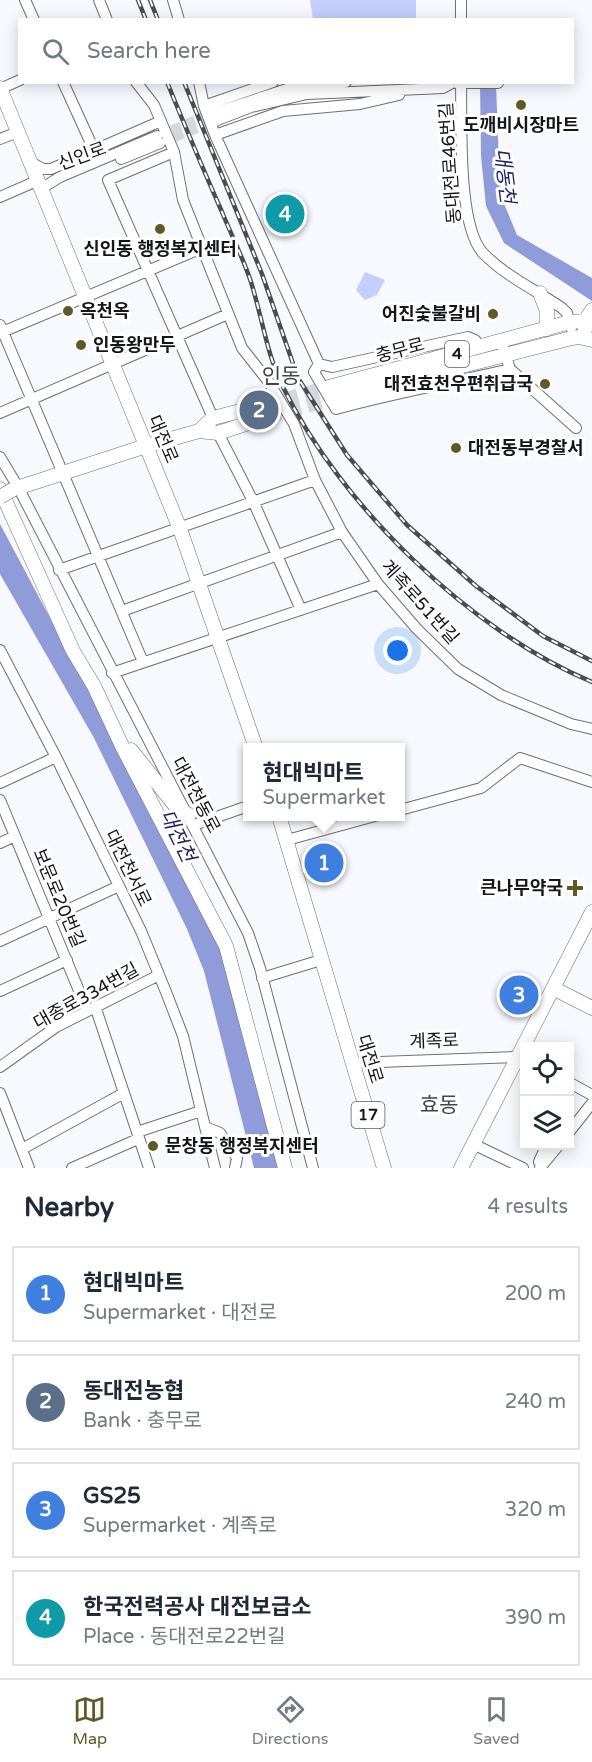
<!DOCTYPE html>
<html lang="en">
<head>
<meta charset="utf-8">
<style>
	:root { --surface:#fff; --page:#f6f6f7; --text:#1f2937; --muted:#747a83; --line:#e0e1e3; --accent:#5e5a26 }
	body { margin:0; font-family:"Varela Round","Noto Sans KR",sans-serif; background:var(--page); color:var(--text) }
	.controls { position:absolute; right:18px; bottom:18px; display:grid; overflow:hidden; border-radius:0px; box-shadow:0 3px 15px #0003 }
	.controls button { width:54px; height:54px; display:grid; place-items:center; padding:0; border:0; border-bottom:2px solid var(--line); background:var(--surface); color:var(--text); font:30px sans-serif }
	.you { position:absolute; left:398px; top:651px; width:21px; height:21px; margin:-15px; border:4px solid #fff; border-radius:50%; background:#1a73e8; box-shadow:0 0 0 9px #1a73e833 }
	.badge { display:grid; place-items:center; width:39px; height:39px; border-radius:50%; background:var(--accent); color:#fff; font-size:20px; font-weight:700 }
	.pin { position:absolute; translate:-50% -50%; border:3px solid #fff; box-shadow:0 2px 6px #0006 }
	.popup { position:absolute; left:243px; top:743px; width:162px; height:78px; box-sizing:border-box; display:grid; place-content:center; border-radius:0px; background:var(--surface); filter:drop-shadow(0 2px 4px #0005); font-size:20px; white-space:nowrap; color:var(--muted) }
	.popup b { font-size:22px; color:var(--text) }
	.popup::after { content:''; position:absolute; left:50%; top:100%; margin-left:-12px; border:12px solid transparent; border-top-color:var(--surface) }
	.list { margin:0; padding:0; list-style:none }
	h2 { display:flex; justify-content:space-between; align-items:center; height:78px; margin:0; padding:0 24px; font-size:26px }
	h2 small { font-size:20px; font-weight:400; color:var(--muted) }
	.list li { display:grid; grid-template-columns:39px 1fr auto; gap:18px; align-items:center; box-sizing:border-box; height:96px; margin:0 12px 12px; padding:0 12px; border:2px solid var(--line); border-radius:0px }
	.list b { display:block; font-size:22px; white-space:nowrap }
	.list p { margin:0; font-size:20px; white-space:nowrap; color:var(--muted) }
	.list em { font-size:20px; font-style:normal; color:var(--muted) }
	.icon { flex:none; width:33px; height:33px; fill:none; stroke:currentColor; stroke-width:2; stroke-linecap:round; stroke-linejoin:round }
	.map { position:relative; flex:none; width:592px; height:1168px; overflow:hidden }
	.search { position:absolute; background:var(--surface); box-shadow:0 3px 15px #0003; left:18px; right:18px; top:18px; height:66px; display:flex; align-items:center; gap:15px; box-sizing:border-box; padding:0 21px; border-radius:0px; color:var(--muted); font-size:22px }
	.sheet { height:510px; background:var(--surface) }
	nav { display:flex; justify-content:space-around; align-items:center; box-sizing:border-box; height:84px; border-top:2px solid var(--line); background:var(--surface); font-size:16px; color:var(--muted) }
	nav a { display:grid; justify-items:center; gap:3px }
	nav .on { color:var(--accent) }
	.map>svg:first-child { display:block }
	.green { fill:#c4cffc }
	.water { fill:#909cd9 }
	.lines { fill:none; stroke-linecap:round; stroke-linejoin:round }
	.minor-tunnel { stroke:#d6d7dc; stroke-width:10; stroke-dasharray:10 5; stroke-linecap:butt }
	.major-tunnel { stroke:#d6d7dc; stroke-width:14; stroke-dasharray:14 7; stroke-linecap:butt }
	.minor-casing { stroke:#6e707a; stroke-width:12 }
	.major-casing { stroke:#6e707a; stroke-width:15 }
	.minor { stroke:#fff; stroke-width:10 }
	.major { stroke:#fff; stroke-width:14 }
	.rail-casing { stroke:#4b4c50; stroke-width:4.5 }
	.rail { stroke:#fff; stroke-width:2; stroke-dasharray:7; stroke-linecap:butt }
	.major-bridge-casing { stroke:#6e707a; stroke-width:15; stroke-linecap:butt }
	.major-bridge { stroke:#fff; stroke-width:14 }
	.poi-dot { fill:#5e5a26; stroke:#fff; stroke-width:2 }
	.labels { text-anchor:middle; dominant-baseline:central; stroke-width:6; stroke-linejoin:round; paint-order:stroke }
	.shield { fill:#fff; stroke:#5b5c5f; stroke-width:1.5 }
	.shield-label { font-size:16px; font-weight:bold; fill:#15161a }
	.poi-label { font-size:18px; font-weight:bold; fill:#15161a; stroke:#fff; text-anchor:start }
	.street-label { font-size:18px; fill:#15161a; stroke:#fff }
	.water-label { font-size:20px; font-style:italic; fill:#1f2268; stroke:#fff }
	.quarter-label { font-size:21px; fill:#42444d; stroke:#fff }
</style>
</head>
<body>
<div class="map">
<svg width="592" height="1168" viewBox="0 0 592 1168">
	<rect width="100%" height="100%" fill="#f8f9fe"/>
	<path class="green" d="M310,0H416V19H313Z
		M365,272L385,280L377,295L365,300L356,290Z"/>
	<path class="water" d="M480,83H496L500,194L517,235L592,278V301L504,243L486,206L481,156Z
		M0,524L90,693L223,956L275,1145L278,1168H254L204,971L187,929L94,738L0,574Z"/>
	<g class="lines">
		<path class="minor-tunnel" d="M158,136L211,114
			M160,143L215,121"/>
		<path class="major-tunnel" d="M264,405L329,387
			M267,417L332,399"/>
		<defs>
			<path id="minor" d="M25,0L34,20
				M99,0L107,20
				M173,0L179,20
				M461,0V20
				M63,82L94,150
				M136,82L154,105L174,152L183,200L242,348L268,381L294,424L315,480L342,532L378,584L417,629L458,669L501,695L571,724L592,729
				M199,82L204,106L215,135L319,364L314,372L336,409C393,393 452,383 510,369
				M461,82C462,121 457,225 483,253C505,276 536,290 562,308L567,313L571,328
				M456,83H498
				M0,89L20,80
				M204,106L273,82
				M211,114L287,89L346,82
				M215,121L251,107L307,94L443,88L452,83
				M215,135L283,111L360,104L399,95
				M0,139L18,132
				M174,152L108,180L213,418
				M121,159L160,143
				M32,163L43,169H51L161,121
				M42,188L60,177L157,136
				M0,197L39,180
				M0,325L143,662
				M0,333L202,248
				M501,341L510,369L576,428
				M319,364L332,367L468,337L475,340L481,347
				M0,413L228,314
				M218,433L254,503L301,610
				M0,457L18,487L248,933L260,968L313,1168
				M59,570L315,480
				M122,611L342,532
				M0,650L56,757L141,931L166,992L183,1036L215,1168
				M112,673L378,584
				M0,783L56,757
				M0,800L87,1010
				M400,810L481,788L520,758L592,782
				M194,825L248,806
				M287,840L375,816
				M0,843L15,836
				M0,941L119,886
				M262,978L321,960
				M0,991L67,960
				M95,1006L149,1168
				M352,1063L518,1057L524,1061
				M0,1067L56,1027L159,975
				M570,1083L592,1095
				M0,1093L29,1168
				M205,1127L220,1133L237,1158L235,1168
				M570,1131L592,1103
				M137,1132L201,1111
				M473,1144L523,1168
				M22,1149L124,1093
				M539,1162L546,1146
				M72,1168L138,1139
				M540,1168L558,1146"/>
			<path id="major" d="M0,88L180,529L256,748
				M540,293L547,311V329
				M585,330V321L592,310
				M329,387L570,322L585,321L592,324
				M332,399L572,338L579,337L592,340
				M199,431L213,418L264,405
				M0,489L73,651L94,686L122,746L226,946L285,1168
				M14,489L146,446L199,431L218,433L267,417
				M131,750L177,808L189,815
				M279,816L384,1168
				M553,988L592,1008
				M461,1168L592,912"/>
		</defs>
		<use href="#minor" class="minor-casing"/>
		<use href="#major" class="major-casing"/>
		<use href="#minor" class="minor"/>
		<use href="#major" class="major"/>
		<defs>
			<path id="rail" d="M138,0L146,20
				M150,0L158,20
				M167,82C185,126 203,169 222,212C231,234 242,256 250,279C262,315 266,353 283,387C341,506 470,631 592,682
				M184,82L262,274L298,378L347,455L407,525L476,586L543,636L592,661"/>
		</defs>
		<use href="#rail" class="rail-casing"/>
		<use href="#rail" class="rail"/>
		<defs>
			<path id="major-bridge" d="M0,497L14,489"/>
		</defs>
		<use href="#major-bridge" class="major-bridge-casing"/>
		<use href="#major-bridge" class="major-bridge"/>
	</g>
	<g class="poi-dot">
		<circle cx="521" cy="105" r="6"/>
		<circle cx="160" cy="229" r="6"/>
		<circle cx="68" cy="311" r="6"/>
		<circle cx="493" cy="314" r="6"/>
		<circle cx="81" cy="345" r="6"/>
		<circle cx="545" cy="384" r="6"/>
		<circle cx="456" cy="448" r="6"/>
		<path d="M572 879h6v6h6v6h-6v6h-6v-6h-6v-6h6z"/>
		<circle cx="153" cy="1146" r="6"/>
	</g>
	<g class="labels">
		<g class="shield">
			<rect x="445" y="341" width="24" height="26" rx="4.5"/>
			<rect x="351.5" y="1102" width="33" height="26" rx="4.5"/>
		</g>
		<g class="shield-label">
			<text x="457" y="354">4</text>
			<text x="368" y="1115">17</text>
		</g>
		<g class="poi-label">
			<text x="521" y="125" text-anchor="middle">도깨비시장마트</text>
			<text x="160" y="249" text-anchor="middle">신인동 행정복지센터</text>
			<text x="80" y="311">옥천옥</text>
			<text x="481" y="314" text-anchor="end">어진숯불갈비</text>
			<text x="93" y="345">인동왕만두</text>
			<text x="533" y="384" text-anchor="end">대전효천우편취급국</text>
			<text x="468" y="448">대전동부경찰서</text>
			<text x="563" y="888" text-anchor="end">큰나무약국</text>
			<text x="165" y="1146">문창동 행정복지센터</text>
		</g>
		<g class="street-label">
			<text transform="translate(82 156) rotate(-20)">신인로</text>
			<text transform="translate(450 163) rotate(-94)">동대전로46번길</text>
			<text transform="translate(400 350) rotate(-15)">충무로</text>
			<text transform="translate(163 439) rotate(67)">대전로</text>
			<text transform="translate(420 602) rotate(48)">계족로51번길</text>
			<text transform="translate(196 795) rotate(62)">대전천동로</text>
			<text transform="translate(128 868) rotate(64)">대전천서로</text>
			<text transform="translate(59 898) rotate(67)">보문로20번길</text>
			<text transform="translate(86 996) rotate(-29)">대종로334번길</text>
			<text transform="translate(434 1041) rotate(-2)">계족로</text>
			<text transform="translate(370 1059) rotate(73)">대전로</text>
		</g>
		<g class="water-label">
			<text transform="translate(504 176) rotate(83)">대동천</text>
			<text transform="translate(177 836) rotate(64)">대전천</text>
		</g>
		<g class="quarter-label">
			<text x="281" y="376">인동</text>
			<text x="439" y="1105">효동</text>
		</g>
	</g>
</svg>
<div class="controls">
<button><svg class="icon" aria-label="locate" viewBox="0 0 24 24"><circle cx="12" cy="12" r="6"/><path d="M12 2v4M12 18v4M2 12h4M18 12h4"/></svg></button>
<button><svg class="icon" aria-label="layers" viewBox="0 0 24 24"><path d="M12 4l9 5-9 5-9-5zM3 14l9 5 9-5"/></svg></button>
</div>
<div class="you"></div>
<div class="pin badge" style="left:324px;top:863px;background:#3f7fe0">1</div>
<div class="popup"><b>현대빅마트</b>Supermarket</div>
<div class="pin badge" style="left:259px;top:410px;background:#5c6f8a">2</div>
<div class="pin badge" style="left:519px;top:995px;background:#3f7fe0">3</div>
<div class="pin badge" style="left:285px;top:214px;background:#0f9aa8">4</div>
<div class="search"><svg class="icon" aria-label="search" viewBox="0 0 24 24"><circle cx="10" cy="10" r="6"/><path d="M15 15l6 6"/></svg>Search here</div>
</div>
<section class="sheet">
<h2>Nearby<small>4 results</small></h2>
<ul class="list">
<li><span class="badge" style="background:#3f7fe0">1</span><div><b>현대빅마트</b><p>Supermarket · 대전로</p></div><em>200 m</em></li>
<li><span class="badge" style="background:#5c6f8a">2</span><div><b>동대전농협</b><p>Bank · 충무로</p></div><em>240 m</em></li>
<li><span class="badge" style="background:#3f7fe0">3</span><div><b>GS25</b><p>Supermarket · 계족로</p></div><em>320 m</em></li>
<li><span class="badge" style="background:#0f9aa8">4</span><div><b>한국전력공사 대전보급소</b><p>Place · 동대전로22번길</p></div><em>390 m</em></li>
</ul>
</section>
<nav>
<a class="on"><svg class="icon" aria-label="map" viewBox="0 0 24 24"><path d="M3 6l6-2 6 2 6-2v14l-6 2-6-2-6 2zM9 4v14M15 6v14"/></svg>Map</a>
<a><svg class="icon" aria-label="directions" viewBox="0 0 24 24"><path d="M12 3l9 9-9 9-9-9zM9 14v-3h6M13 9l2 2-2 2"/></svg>Directions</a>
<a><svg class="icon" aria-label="saved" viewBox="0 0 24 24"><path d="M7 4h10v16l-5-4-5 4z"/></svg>Saved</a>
</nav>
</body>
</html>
